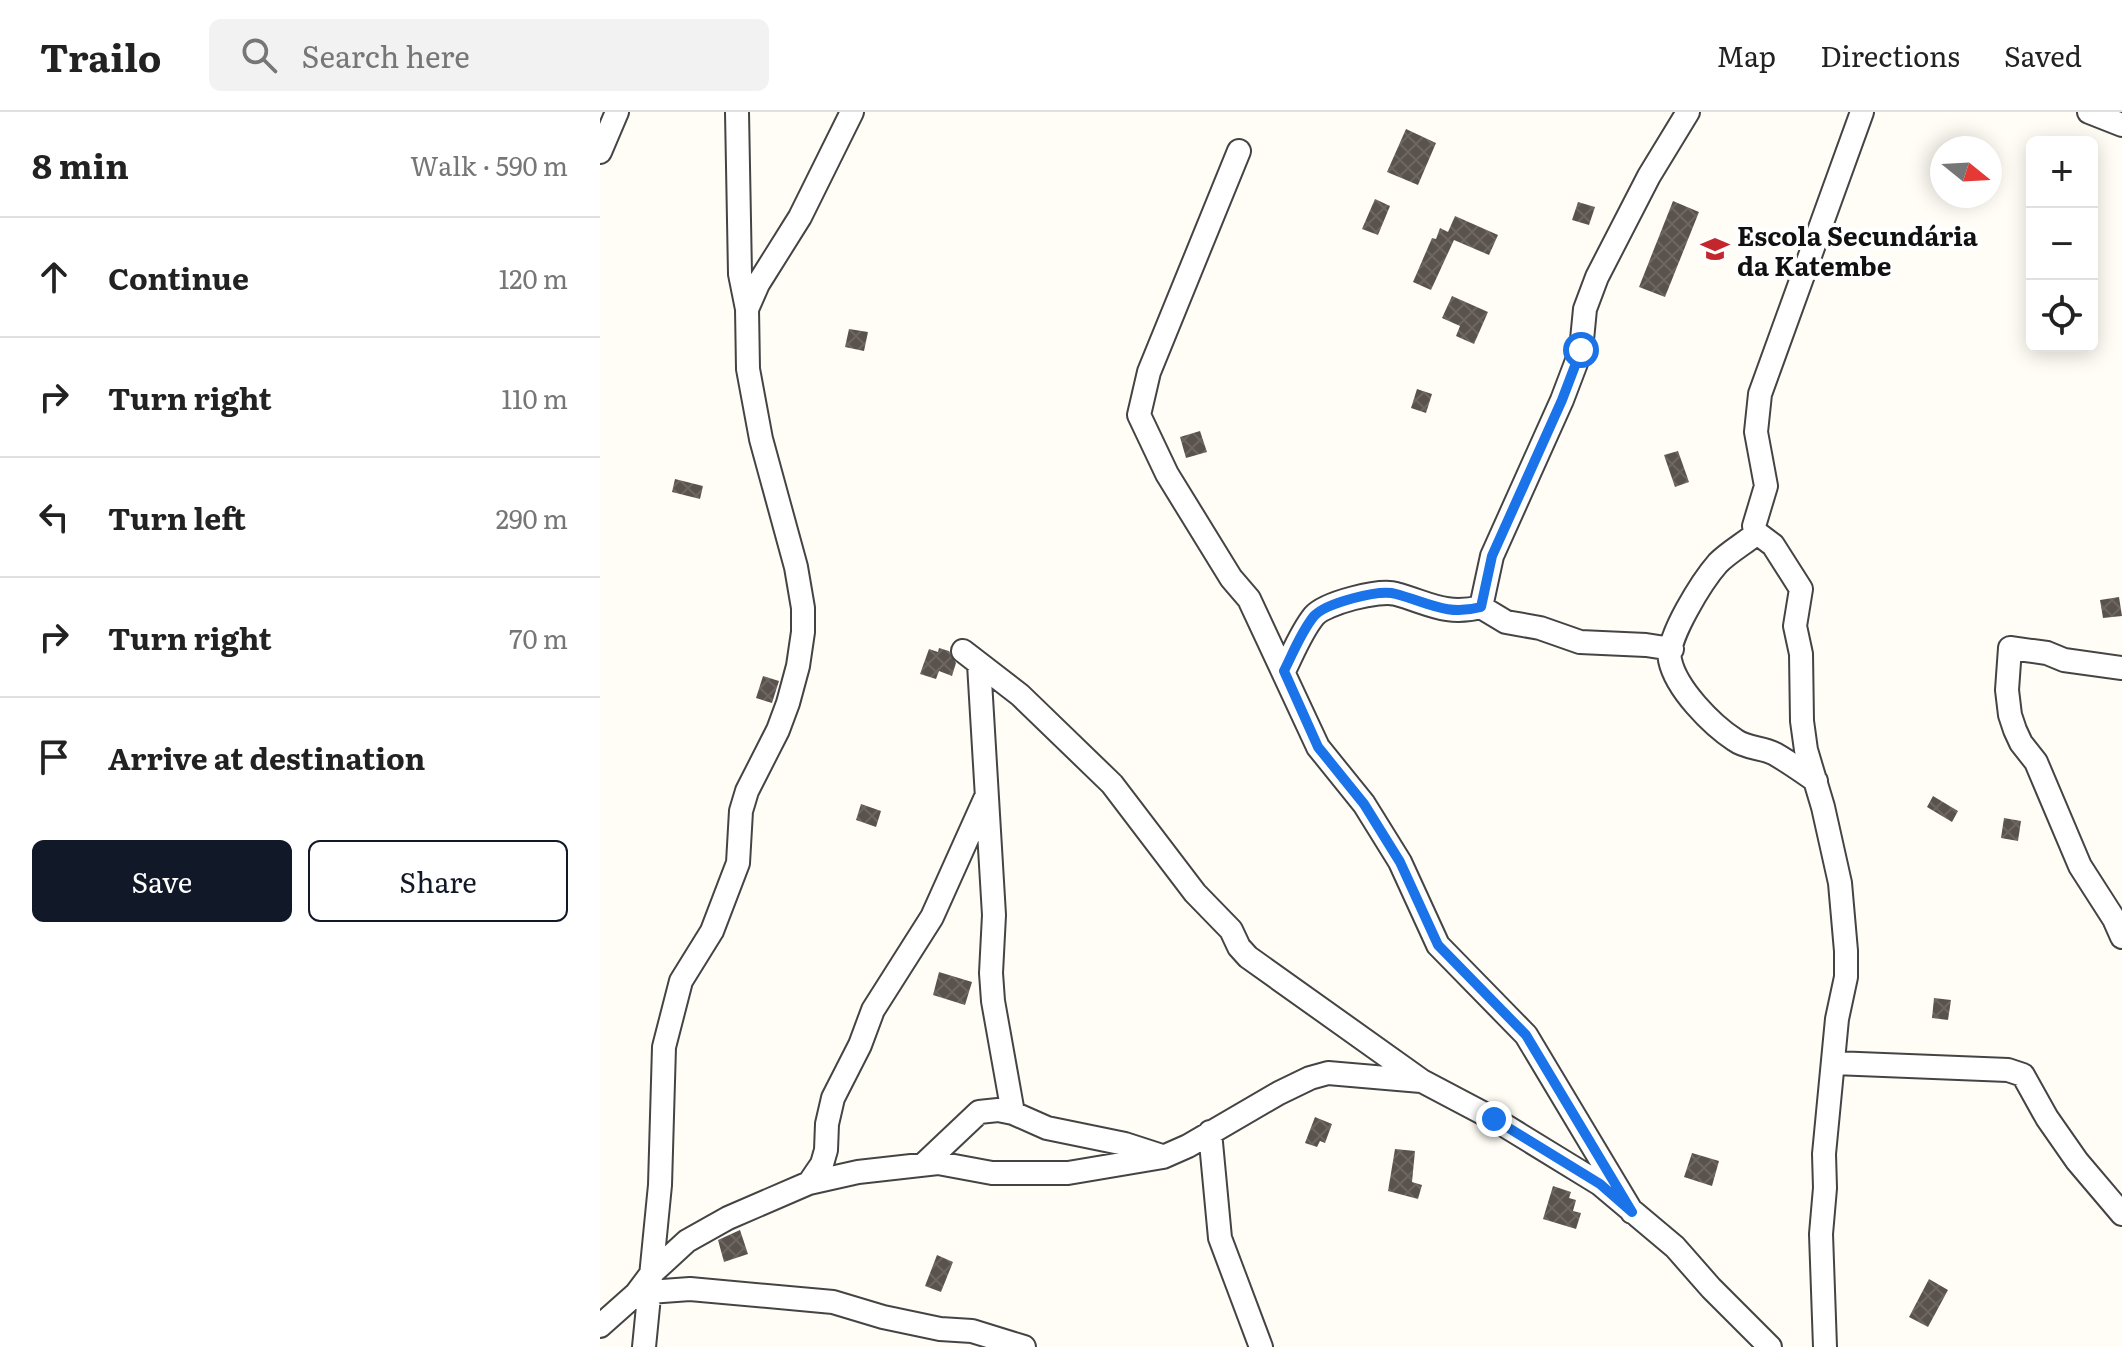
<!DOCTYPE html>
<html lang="en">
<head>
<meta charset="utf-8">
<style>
	:root { --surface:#fff; --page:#f2f2f2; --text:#222; --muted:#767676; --line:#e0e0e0; --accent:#111827 }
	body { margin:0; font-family:Literata,serif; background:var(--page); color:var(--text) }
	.controls { position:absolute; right:24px; top:24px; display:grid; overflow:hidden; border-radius:12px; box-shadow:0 4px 20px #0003 }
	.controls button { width:72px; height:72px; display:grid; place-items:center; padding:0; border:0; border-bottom:2px solid var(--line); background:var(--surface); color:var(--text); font:40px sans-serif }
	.compass { position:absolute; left:1330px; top:24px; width:72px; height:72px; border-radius:50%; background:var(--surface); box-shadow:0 4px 20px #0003; rotate:108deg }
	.stop { position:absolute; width:24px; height:24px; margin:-18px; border:6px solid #1a73e8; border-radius:50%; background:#fff }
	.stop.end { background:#1a73e8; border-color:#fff; box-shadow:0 2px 8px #0008 }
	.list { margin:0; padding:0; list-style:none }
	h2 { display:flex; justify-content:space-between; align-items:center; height:104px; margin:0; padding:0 32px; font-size:34px }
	h2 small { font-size:26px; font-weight:400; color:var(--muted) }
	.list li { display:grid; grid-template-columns:52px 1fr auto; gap:24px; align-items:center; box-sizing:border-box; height:120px; padding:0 32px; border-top:2px solid var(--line) }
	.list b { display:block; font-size:30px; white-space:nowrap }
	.list em { font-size:26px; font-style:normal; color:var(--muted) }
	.actions { display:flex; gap:16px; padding:24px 32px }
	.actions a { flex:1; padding:18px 0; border:2px solid var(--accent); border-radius:12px; text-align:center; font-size:28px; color:var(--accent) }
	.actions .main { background:var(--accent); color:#fff }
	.icon { flex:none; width:44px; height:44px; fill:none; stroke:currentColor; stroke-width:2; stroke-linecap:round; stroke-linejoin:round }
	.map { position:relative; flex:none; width:1522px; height:1235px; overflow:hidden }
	header { display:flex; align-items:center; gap:48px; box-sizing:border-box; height:112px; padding:0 40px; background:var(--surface); border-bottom:2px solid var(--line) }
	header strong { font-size:38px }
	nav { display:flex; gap:44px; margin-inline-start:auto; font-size:28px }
	.search { width:560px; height:72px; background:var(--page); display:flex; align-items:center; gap:20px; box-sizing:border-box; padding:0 28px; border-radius:12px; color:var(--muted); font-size:30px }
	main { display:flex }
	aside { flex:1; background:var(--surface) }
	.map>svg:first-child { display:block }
	.building { fill:url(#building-cross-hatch) }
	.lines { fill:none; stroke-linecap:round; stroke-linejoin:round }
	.minor-casing { stroke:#444; stroke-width:26 }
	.minor { stroke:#fff; stroke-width:22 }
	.route { stroke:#1a73e8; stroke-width:10 }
	.labels { text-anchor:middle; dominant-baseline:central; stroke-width:8; stroke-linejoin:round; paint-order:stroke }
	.poi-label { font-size:26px; font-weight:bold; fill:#111; stroke:#fff; text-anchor:start }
</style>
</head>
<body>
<header>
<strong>Trailo</strong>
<div class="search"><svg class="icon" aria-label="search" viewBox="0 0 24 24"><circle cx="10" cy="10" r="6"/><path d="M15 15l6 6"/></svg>Search here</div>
<nav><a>Map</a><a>Directions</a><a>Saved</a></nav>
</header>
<main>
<aside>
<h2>8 min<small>Walk · 590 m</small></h2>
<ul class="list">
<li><svg class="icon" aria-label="ahead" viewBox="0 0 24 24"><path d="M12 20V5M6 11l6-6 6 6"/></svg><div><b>Continue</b></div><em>120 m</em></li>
<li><svg class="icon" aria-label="right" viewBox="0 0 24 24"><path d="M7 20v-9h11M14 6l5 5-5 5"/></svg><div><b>Turn right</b></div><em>110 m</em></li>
<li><svg class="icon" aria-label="left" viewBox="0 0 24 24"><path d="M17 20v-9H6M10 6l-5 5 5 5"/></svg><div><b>Turn left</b></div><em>290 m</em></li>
<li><svg class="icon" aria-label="right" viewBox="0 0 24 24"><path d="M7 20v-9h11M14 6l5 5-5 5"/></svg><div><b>Turn right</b></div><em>70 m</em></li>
<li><svg class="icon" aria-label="arrive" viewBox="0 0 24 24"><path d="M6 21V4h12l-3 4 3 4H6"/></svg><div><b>Arrive at destination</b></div></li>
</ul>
<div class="actions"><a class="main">Save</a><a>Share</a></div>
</aside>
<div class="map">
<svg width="1522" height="1235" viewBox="0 0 1522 1235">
	<defs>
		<pattern id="building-cross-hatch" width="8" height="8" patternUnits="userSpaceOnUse" patternTransform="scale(2)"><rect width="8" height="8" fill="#5a524d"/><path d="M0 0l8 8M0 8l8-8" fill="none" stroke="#6d6662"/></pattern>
	</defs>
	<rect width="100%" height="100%" fill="#fffdf5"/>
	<path class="building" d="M806,17L836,31L818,73L787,60Z
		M775,87L790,94L778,123L762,117Z
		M1073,89L1099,100L1065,185L1039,175Z
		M978,90L995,95L989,113L972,108Z
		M855,104L898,123L889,143L854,128L831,178L813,170L832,126L836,127L840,116L848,120Z
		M852,184L888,200L874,232L856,224L860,214L842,206Z
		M249,217L268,220L264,239L245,235Z
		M817,277L832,282L826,301L811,296Z
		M600,319L607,340L586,346L580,325Z
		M1078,339L1089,370L1075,375L1064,343Z
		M75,367L103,374L100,387L72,380Z
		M1519,485L1522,504L1503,506L1500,488Z
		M339,536L349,539L356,551L352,564L339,559L336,567L320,562L329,537L338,540Z
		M163,564L179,569L172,591L156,586Z
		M1333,684L1358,699L1352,710L1327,695Z
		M261,692L281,699L276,715L256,708Z
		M1404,706L1421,709L1418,729L1401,726Z
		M339,860L372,870L365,893L333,883Z
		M1334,886L1351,888L1348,908L1332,906Z
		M715,1005L732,1012L725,1031L720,1029L717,1035L705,1031Z
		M795,1037L815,1039L812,1070L822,1073L818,1087L788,1079Z
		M1092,1041L1119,1049L1112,1074L1084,1065Z
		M953,1074L971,1080L969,1086L976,1088L973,1099L981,1101L976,1117L943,1107Z
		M140,1118L148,1142L124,1150L118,1128Z
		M337,1143L353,1150L341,1180L325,1174Z
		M1329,1167L1348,1178L1328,1215L1309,1205Z"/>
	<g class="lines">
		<defs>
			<path id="minor" d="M1489,0L1522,13
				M639,39L549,260L539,303L567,362L631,466L649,487L718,635L764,692L800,750L838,833L926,923L1032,1100
				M0,40L17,0
				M147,197L158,172L200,105L252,0
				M1157,421C1145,431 1129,440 1118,451C1103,468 1066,526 1070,548C1076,577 1112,613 1135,628C1147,637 1163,635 1175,642C1189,650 1203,660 1216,669
				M1072,537L1046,533L980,530L940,516L906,510L881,495L892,444L962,288L981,238L985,197L997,165L1049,64L1088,0
				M363,539L420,583L512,672L595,781L631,818L639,835L648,845L822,969L894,1007L1000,1072L1075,1135L1111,1176L1170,1235
				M379,552L394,803L391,861L393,889L413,1001
				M1522,556L1464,548L1447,541L1410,536L1407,578L1410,603L1415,618L1421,631L1436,650L1480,754L1514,807L1522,825
				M684,559C693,541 701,520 714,504C725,491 780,477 796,482C829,491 846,504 881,495
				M1234,951L1408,958L1423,963L1447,1006L1477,1049L1522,1102
				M610,1020L620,1126L661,1235
				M324,1052L379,1000L398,998L413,1001L447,1016L525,1032L559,1043
				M209,1071L222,1052L226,1038L227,1012L233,986L260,933L273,898L332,805L385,687
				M49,1180L90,1177L233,1190L283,1205L340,1217L372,1219L424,1235
				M0,1214L36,1182L51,1162L87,1129L128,1106L209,1071L258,1060L338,1051L392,1061H468L563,1045L588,1034L679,981L710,966L728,961L821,969
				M44,1235L60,1073L64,935L81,869L112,819L138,751L141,699L147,679L178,618L188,591L198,554L203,520V496L196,455L161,327L148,257L147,197L140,162L137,0
				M1225,1235L1221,1122L1225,1076L1224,1042L1237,907L1246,865V839L1240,771L1223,695L1206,638L1202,609L1201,542L1195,514L1201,477L1173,433L1157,421L1154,414L1166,374L1156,320L1160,282L1262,0"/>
		</defs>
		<use href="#minor" class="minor-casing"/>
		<use href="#minor" class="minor"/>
	</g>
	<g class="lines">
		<path class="route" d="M894,1007L1000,1072L1032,1100L926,923L838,833L800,750L764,692L718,635L684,559C693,541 701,520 714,504C726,491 779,477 796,482C829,491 847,504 881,495L892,444L962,288L981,238"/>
	</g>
	<defs>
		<symbol id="school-bare" viewBox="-9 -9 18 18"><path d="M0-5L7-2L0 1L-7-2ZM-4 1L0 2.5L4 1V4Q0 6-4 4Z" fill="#c4262e" stroke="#fff" stroke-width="2.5" paint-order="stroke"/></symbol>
	</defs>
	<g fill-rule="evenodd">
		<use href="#school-bare" x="1095" y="117" width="40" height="40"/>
	</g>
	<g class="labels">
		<g class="poi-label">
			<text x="1137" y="122">Escola Secundária<tspan x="1137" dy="30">da Katembe</tspan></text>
		</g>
	</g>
</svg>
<div class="controls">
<button>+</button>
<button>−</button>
<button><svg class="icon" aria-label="locate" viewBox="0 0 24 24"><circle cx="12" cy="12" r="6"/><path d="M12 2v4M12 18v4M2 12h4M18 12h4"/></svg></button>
</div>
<svg class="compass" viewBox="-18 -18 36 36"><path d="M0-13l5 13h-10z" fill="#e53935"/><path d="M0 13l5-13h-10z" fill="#767676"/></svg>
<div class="stop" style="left:981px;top:238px"></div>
<div class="stop end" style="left:894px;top:1007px"></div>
</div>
</main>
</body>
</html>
